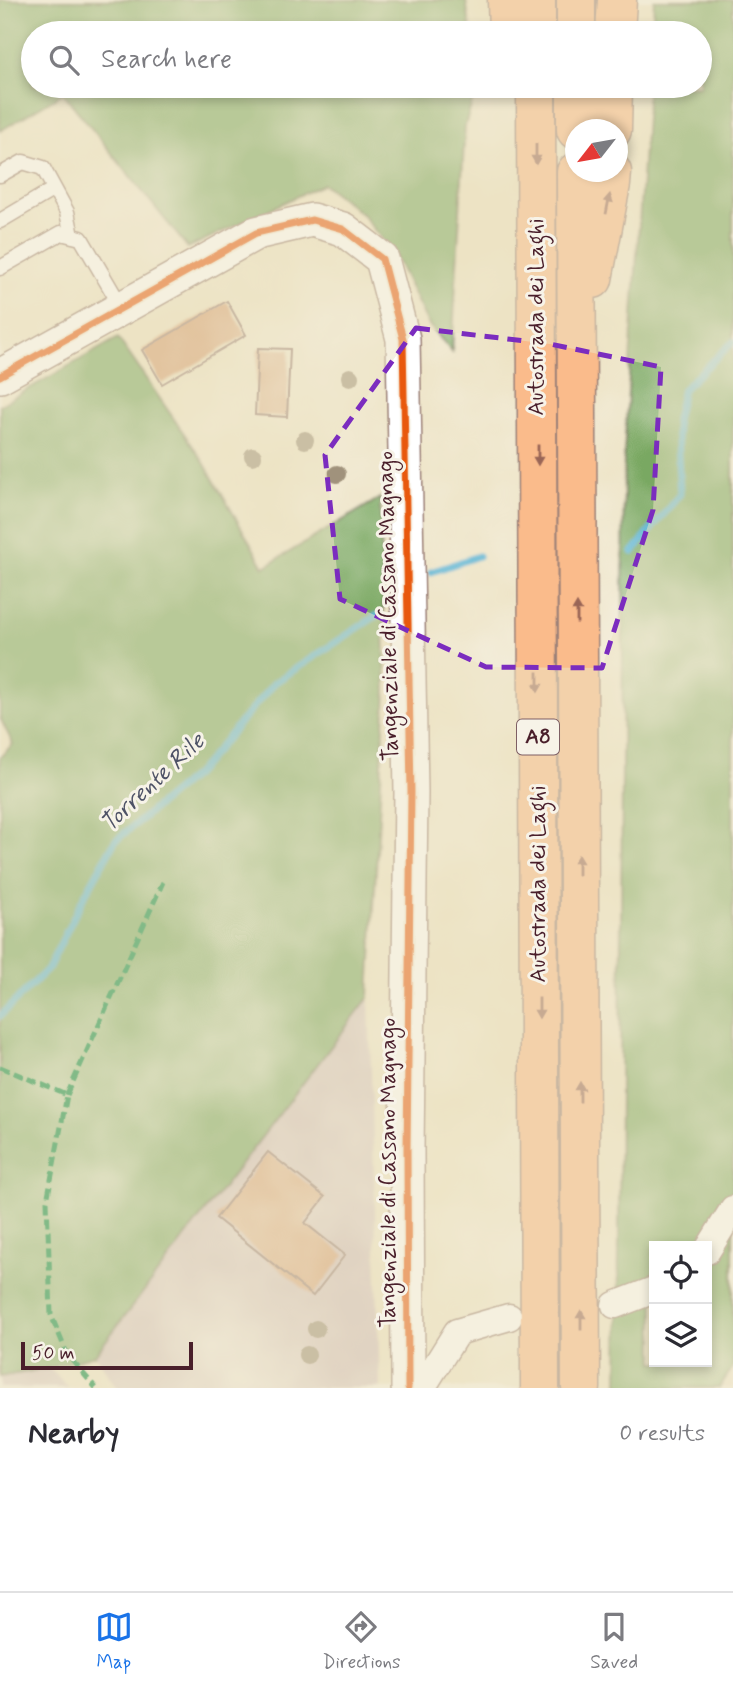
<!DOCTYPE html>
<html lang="en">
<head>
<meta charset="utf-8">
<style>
	:root { --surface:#fff; --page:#f7f7f7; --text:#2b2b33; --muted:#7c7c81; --line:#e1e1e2; --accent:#1a73e8 }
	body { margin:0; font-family:Mynerve,sans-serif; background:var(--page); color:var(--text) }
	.controls { position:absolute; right:21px; bottom:21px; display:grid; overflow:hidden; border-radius:0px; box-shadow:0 4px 10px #0003 }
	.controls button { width:63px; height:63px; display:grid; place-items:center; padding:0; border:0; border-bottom:2px solid var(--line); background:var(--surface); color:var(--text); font:35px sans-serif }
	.compass { position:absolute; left:565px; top:119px; width:63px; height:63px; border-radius:50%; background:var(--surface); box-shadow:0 4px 10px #0003; rotate:239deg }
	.scale { position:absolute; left:21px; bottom:18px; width:172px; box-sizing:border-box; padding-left:7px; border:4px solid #4a1f2b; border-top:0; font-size:19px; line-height:24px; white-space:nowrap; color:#4a1f2b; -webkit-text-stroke:5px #f7f3e8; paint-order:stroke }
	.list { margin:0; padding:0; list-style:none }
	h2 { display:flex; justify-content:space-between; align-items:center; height:91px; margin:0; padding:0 28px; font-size:30px }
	h2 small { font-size:23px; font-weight:400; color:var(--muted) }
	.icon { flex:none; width:38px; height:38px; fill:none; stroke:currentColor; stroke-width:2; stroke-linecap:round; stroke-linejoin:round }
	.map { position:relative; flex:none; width:733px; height:1388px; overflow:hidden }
	.search { position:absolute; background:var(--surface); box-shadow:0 4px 10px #0003; left:21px; right:21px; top:21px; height:77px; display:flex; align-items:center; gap:18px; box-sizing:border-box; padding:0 24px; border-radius:38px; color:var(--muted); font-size:26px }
	.sheet { height:203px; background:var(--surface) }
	nav { display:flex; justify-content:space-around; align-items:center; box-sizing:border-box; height:98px; border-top:2px solid var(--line); background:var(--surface); font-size:19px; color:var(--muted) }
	nav a { display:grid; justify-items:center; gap:4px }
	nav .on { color:var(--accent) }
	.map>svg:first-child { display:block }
	.industrial { fill:#d1bfbe }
	.forest { fill:#79a862; stroke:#626446; stroke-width:2; fill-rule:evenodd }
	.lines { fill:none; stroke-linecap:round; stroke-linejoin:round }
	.stream { stroke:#55b2d3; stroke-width:7 }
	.building { fill:#d69d71 }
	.service-casing { stroke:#9c8178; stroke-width:17 }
	.minor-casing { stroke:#9c8178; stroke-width:29 }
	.tertiary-casing { stroke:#9c8178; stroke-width:36 }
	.motorway-casing { stroke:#9c8178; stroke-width:41 }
	.service { stroke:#fff; stroke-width:14 }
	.minor { stroke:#fff; stroke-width:26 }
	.tertiary { stroke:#fff; stroke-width:33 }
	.motorway { stroke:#fabb8b; stroke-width:38 }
	.quiet { stroke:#00873e; stroke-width:5; stroke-dasharray:10 5; stroke-linecap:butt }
	.cycleway-casing { stroke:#f7f3e8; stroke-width:11 }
	.cycleway { stroke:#e8590c; stroke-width:7 }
	.tree { fill:#a0927b }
	.oneway { fill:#996556 }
	.marked { fill:none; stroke:#7b2cbf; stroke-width:5; stroke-dasharray:14 9; stroke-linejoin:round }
	.labels { text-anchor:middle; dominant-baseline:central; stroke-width:6; stroke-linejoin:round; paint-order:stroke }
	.shield { fill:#f7f3e8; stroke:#7e5f64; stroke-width:2 }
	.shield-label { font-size:21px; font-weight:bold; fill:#4a1f2b }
	.street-label { font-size:23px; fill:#4a1f2b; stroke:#f7f3e8 }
	.water-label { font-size:24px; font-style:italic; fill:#4e5266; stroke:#f7f3e8 }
</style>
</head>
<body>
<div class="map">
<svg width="733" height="1388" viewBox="0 0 733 1388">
	<rect width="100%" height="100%" fill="#f7f3e8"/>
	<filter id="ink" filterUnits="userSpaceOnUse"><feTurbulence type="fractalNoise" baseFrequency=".0143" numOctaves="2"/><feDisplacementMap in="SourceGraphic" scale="14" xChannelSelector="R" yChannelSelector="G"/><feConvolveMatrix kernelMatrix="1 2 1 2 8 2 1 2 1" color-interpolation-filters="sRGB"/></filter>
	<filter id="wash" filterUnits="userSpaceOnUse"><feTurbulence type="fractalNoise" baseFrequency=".00686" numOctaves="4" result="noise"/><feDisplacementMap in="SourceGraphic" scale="28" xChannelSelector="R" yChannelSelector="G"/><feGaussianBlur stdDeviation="1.57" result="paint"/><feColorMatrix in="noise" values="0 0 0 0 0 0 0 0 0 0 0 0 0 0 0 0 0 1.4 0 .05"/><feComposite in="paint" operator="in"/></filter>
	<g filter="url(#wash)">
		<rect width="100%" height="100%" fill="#ede3c4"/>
		<path class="industrial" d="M369,997L380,1388H117L95,1355Z
			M49,1368L69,1388H0V1377Z"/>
		<path class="forest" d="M0,0H466L471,33H33V86H477L465,126L452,352L428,324L395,256L362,214L323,184L188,248L63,93L0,131Z
			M654,0H733V1367L719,1388H618L624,454L648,86H700V33H652ZM654,1246H707V1362H654Z
			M118,338L203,461L264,567L380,498L386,690L369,997L95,1355L49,1368L0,1377V757L13,744L0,718V405Z"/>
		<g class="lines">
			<path class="stream" d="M633,552L680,494L676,420L683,389L733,342
				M431,572L478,556
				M0,1016L48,969L81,902L115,841L198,772L274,683L376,616"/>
		</g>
		<g id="blocks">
			<path class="building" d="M227,301L246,335L162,384L142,350Z
				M258,348L290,349L287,417L255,415Z
				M268,1152L325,1197L305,1223L345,1255L313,1296L216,1218Z"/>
		</g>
	</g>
	<g filter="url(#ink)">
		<use href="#blocks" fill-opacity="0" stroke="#9c8178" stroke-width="2"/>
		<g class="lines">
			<defs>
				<path id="service" d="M0,175L23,162L43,168L67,212L72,236
					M0,221L54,189
					M0,268L61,233L81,238L122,308"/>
				<path id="minor" d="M707,1251L733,1209
					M615,1305L654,1290
					M422,1388L457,1332L509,1317"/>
				<path id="tertiary" d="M0,376L256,233L312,220L343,229L382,259L403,339L411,792L407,1150L408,1388"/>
				<path id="motorway" d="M507,0L508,33
					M536,0V33
					M576,33V0
					M615,33L617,0
					M536,86L540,1388
					M576,130V86
					M612,130L613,86
					M576,172L581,1388
					M593,279L611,184L612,172"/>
			</defs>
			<use href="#service" class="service-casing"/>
			<use href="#minor" class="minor-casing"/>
			<use href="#tertiary" class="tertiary-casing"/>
			<use href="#motorway" class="motorway-casing"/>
			<use href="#service" class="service"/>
			<use href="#minor" class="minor"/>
			<use href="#tertiary" class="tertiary"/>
			<use href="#motorway" class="motorway"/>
			<path class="quiet" d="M0,1067L67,1095L47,1201L51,1315L68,1356L96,1388
				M67,1095L163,882"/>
			<defs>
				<path id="cycleway" d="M0,376L256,233L312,220L343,229L382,259L403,339L411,792L407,1150L408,1388"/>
			</defs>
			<use href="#cycleway" class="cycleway-casing"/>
			<use href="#cycleway" class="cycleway"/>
		</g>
		<g class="tree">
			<circle cx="350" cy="377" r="9"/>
			<circle cx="305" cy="440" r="9"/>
			<circle cx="253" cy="456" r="9"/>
			<circle cx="337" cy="474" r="9"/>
			<circle cx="316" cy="1329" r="9"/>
			<circle cx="307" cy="1355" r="9"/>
		</g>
		<defs><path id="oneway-solid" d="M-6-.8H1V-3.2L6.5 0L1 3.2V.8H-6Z" transform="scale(1.75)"/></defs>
		<g class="oneway">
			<use href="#oneway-solid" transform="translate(536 154) rotate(90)"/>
			<use href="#oneway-solid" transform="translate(608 204) rotate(-79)"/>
			<use href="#oneway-solid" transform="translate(538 455) rotate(90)"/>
			<use href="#oneway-solid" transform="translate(577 613) rotate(-90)"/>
			<use href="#oneway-solid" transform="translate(538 682) rotate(90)"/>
			<use href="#oneway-solid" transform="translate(578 865) rotate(-90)"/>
			<use href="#oneway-solid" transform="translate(539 1008) rotate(90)"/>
			<use href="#oneway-solid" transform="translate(580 1092) rotate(-90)"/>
			<use href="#oneway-solid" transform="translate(581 1320) rotate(-90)"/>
		</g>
	</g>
	<path d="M0 0H733V1388H0ZM416,328L550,344L661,367L653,510L602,668L486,667L340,599L325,455Z" fill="#ede3c4" fill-opacity=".55" fill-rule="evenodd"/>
	<path class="marked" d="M416,328L550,344L661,367L653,510L602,668L486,667L340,599L325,455Z"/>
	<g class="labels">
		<rect class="shield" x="517" y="719.5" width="42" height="35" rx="5"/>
		<g class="shield-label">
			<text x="538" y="737">A8</text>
		</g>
		<g class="street-label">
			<text transform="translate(537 317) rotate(-90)">Autostrada dei Laghi</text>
			<text transform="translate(389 606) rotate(-91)">Tangenziale di Cassano Magnago</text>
			<text transform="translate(539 884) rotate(-90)">Autostrada dei Laghi</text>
			<text transform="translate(389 1173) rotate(-90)">Tangenziale di Cassano Magnago</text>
		</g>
		<g class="water-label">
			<text transform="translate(153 783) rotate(-43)">Torrente Rile</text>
		</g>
	</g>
</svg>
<div class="controls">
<button><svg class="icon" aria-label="locate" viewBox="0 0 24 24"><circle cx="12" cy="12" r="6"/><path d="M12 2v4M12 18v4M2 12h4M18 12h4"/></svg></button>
<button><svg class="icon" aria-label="layers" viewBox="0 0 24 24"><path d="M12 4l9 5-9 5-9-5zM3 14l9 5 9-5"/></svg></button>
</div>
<svg class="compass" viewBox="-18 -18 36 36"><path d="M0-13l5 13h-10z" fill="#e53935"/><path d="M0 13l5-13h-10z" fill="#7c7c81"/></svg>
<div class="scale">50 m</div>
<div class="search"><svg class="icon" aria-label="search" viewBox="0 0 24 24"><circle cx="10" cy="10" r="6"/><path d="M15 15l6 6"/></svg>Search here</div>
</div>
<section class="sheet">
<h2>Nearby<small>0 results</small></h2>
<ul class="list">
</ul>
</section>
<nav>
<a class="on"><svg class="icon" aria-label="map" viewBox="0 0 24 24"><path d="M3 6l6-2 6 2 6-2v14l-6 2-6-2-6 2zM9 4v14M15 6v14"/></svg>Map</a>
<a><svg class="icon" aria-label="directions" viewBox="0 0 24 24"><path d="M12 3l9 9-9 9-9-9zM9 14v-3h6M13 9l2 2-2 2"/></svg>Directions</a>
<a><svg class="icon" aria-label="saved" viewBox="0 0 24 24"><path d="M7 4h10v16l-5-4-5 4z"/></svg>Saved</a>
</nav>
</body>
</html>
